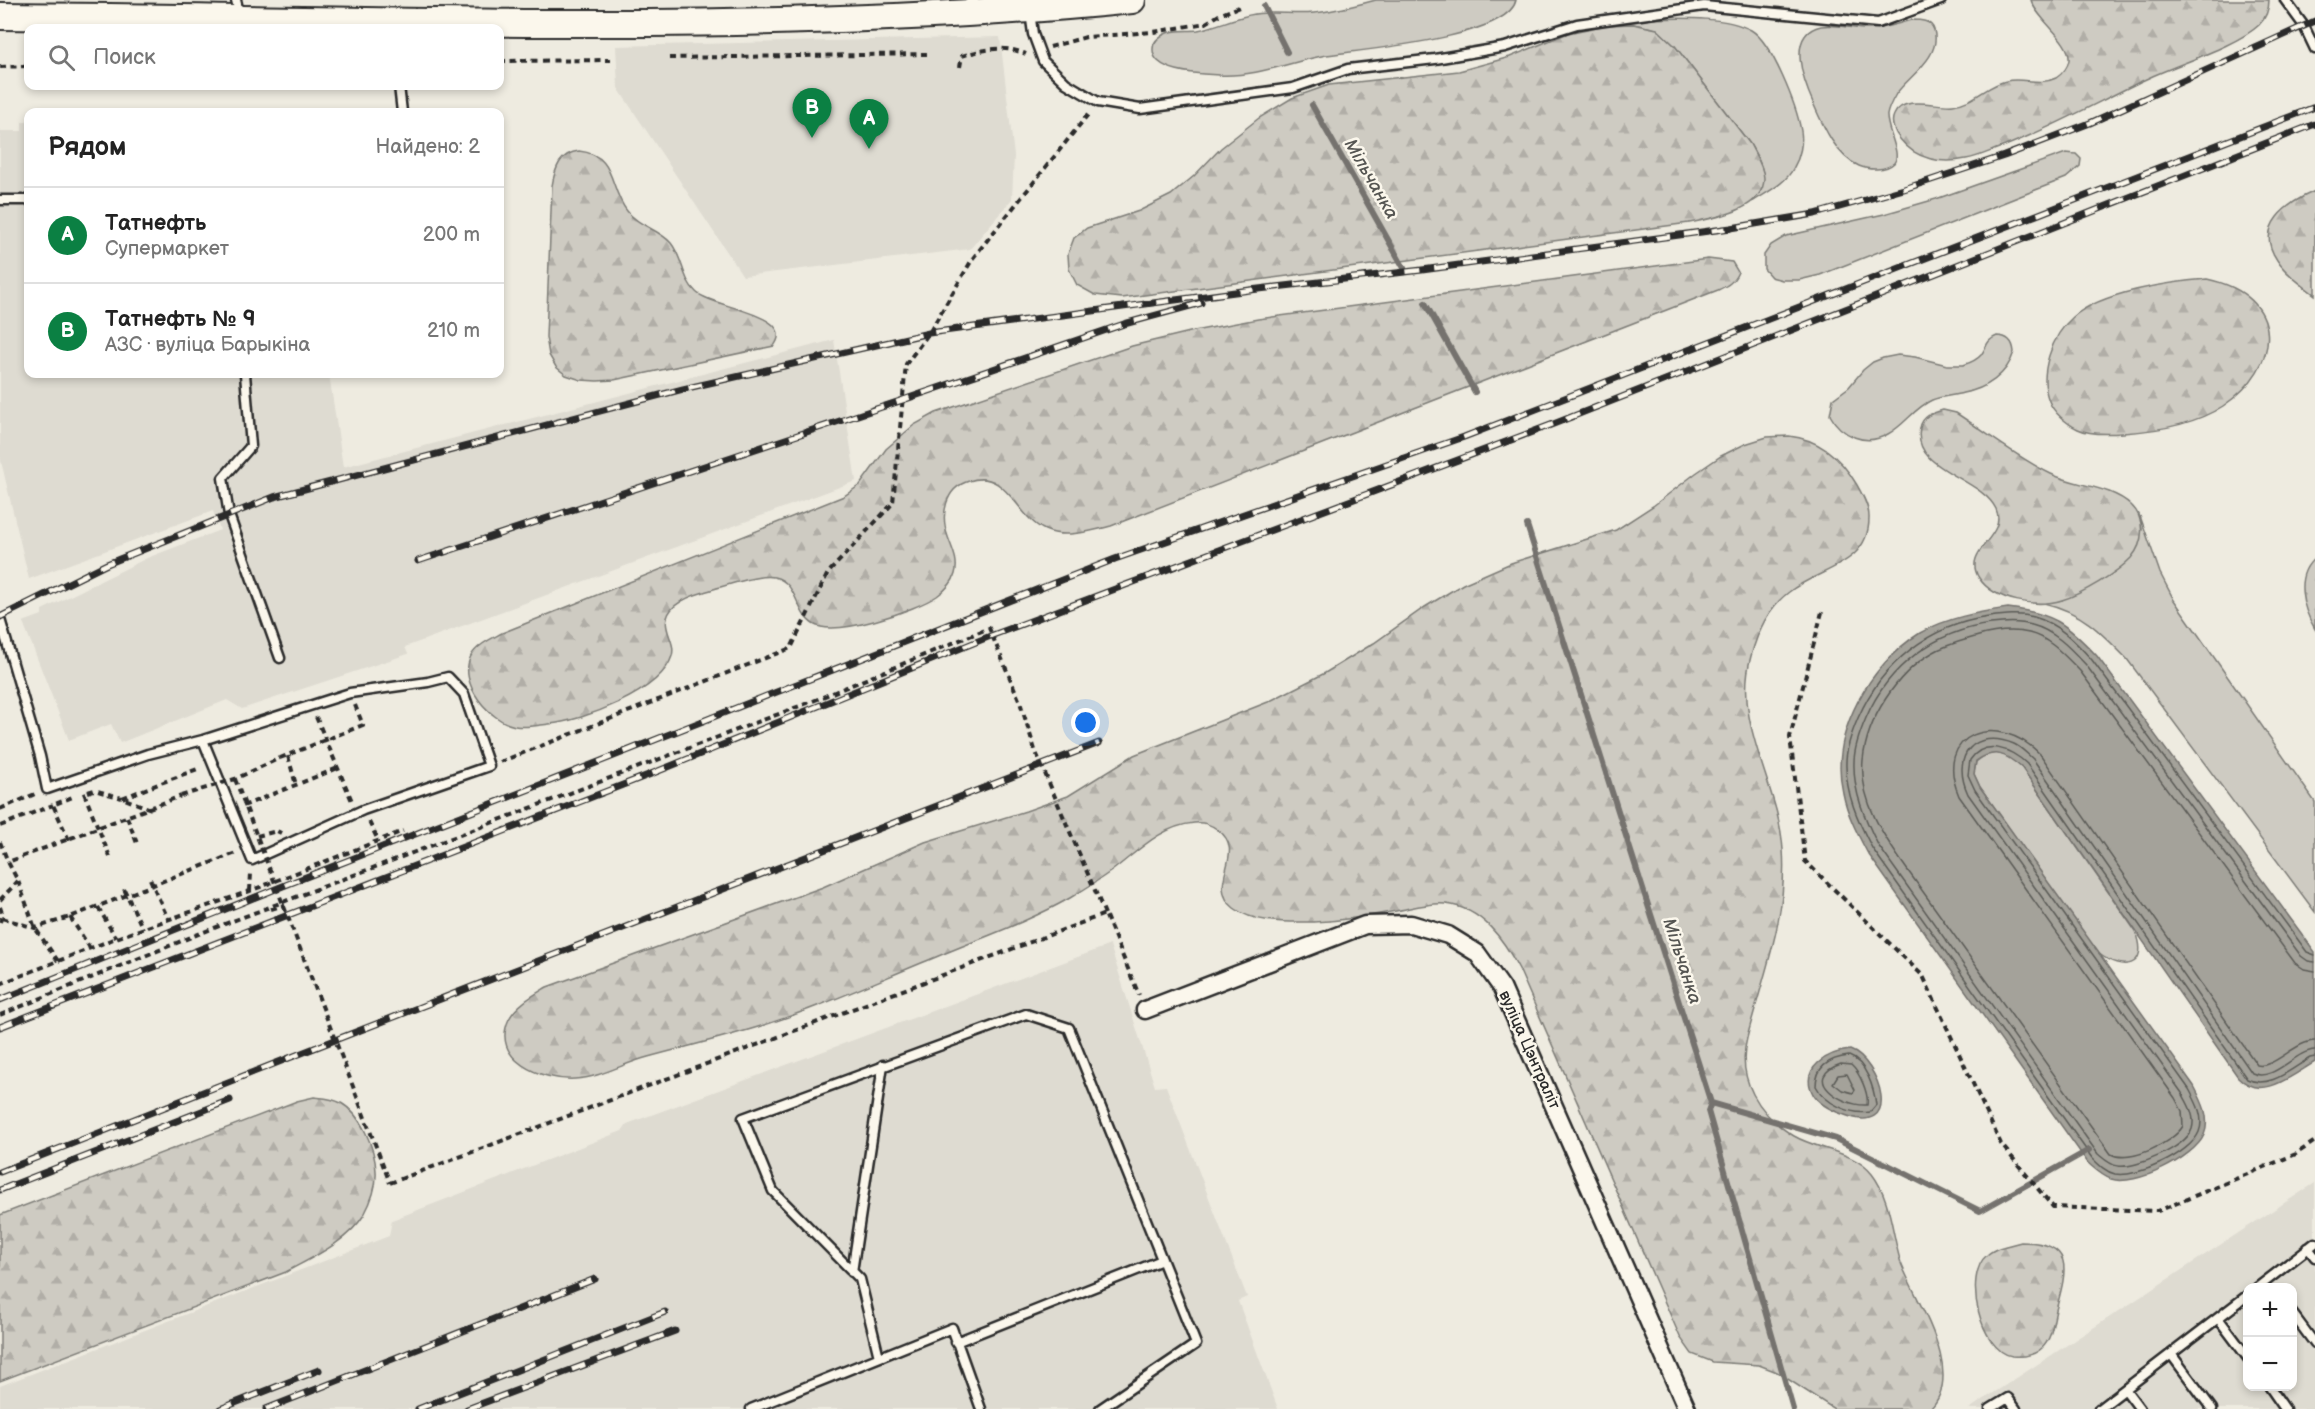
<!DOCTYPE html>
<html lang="ru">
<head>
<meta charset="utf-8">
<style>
	:root { --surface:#fff; --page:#f2f2f2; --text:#222; --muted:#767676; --line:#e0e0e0; --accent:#0b8043 }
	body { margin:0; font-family:"Balsamiq Sans",sans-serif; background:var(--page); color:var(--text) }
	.controls { position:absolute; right:18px; bottom:18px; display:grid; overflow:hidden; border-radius:12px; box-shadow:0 3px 9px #0003 }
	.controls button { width:54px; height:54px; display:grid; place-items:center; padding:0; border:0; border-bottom:2px solid var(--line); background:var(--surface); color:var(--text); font:30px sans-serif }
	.you { position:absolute; left:1086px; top:723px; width:21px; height:21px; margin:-15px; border:4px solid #fff; border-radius:50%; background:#1a73e8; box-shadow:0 0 0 9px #1a73e833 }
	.badge { display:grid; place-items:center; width:39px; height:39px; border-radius:50%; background:var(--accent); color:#fff; font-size:20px; font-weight:700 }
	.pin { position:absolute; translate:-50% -50px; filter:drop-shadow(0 2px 3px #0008) }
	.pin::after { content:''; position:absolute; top:32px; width:21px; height:18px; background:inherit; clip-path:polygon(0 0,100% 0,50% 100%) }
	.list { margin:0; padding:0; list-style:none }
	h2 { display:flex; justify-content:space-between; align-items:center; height:78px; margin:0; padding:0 24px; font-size:26px }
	h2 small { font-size:20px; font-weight:400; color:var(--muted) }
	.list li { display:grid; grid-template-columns:39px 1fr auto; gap:18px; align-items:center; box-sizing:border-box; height:96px; padding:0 24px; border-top:2px solid var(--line) }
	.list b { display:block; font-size:22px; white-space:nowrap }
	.list p { margin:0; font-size:20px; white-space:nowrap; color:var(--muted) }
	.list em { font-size:20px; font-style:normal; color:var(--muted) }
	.icon { flex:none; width:33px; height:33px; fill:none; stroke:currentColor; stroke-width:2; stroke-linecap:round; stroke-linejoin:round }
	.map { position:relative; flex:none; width:2315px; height:1409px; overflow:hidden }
	.search { position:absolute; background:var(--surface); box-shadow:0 3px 9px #0003; left:24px; top:24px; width:480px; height:66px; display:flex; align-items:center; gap:15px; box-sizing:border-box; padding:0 21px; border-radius:12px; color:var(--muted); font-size:22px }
	.panel { position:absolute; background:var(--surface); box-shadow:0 3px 9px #0003; left:24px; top:108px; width:480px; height:270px; border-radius:12px }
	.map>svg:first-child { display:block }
	.built { fill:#dedbd1; fill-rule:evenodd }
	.green { fill:#cecbc2; stroke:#7c7b76; stroke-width:1.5 }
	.forest { fill:url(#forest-firs); stroke:#7c7b76; stroke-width:1.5 }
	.water { fill:#a4a29a; stroke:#74726e; stroke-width:1.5 }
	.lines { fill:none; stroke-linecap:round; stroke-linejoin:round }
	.shore { stroke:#5b5b57; stroke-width:1.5 }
	.stream { stroke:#74726e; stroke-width:6 }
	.service-casing { stroke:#2b2b2b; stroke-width:13 }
	.minor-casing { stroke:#2b2b2b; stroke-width:21 }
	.primary-casing { stroke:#2b2b2b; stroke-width:30 }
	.path { stroke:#2b2b2b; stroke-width:4; stroke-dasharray:6 4.5; stroke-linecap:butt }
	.service { stroke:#fbf7ec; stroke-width:8 }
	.minor { stroke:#fbf7ec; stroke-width:16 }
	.primary { stroke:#fbf7ec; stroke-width:26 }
	.rail-casing { stroke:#2b2b2b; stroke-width:7 }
	.rail { stroke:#fbf7ec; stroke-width:4.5; stroke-dasharray:14; stroke-linecap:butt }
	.path-bridge { stroke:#2b2b2b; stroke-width:4; stroke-dasharray:6 4.5; stroke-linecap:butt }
	.labels { text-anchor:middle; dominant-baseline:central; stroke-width:5; stroke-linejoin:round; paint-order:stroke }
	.street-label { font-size:16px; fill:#2b2b2b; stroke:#fbf7ec }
	.water-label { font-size:18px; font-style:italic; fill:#555552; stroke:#fbf7ec }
</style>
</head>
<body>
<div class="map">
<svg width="2315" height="1409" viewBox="0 0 2315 1409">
	<defs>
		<pattern id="forest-firs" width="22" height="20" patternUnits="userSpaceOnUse" patternTransform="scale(1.5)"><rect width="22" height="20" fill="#cecbc2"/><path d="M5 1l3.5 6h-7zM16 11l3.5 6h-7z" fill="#b1aea7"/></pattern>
	</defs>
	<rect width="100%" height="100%" fill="#eeebe0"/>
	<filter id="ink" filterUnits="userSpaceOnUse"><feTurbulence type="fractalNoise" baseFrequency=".0167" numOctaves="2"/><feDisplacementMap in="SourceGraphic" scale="12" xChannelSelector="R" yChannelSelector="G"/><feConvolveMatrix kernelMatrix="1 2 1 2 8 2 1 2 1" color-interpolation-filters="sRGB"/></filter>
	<g filter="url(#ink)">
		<path class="built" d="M1000,37L1014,156L1012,199L970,249L743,276L618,88L616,46Z
			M22,122H28V374H329L343,467L834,340L856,481L405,647L408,654L242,709L227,700L120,743L111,724L69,740L23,622L42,615V610L147,558L220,530L213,511L29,579L0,457V131H22Z
			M1110,945L1155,1087L1166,1086L1247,1297L1238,1301L1278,1409H0V1386L389,1236L392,1220L622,1131L627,1124Z
			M2315,1183V1409H1969ZM2248,1288H2292V1386H2248Z"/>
		<path class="green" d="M1376,0H1516C1509,38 1361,50 1326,55C1290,62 1256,77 1219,75C1202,74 1152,73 1153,49C1153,41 1160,36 1167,33C1176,30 1188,31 1198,30C1218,26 1235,17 1255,14C1275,11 1294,15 1314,13C1335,11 1356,5 1376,0Z
			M1636,19C1669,19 1721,14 1751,30C1772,42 1797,107 1801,131C1803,143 1800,157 1794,167C1786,184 1767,192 1752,202C1771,180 1763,167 1750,144L1675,46L1656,29L1633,24L1606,25Z
			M1911,20C1920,20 1931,20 1934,30C1942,57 1909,76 1896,94C1892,101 1888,108 1887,115C1886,129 1902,154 1894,163C1886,171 1868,170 1859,166C1837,157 1823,126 1814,105C1804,83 1785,34 1821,26C1837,23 1855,30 1871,29C1885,28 1898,24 1911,20Z
			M2066,153L2076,154L2081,159L2080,166L2066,178L1820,275L1799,280H1782L1771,277L1764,269V255L1771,245L1786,236L1884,214L1936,199Z
			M1997,336C2007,336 2013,341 2014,352C2007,375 1986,389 1963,393C1953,396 1942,396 1932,400C1914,408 1905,425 1888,434C1866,447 1841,436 1830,415L1833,399L1849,387L1863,370L1873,362L1883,358L1898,355L1915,357L1947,365H1963C1969,363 1976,361 1981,355C1987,347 1986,340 1997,336Z
			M2140,516L2160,573L2174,600L2315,802V912L2127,659C2100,631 2082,612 2044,603L2062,600L2142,530Z
			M1997,753L2010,757L2022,768L2136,932C2150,968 2122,972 2098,953L1980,787L1974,774L1976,762L1986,754Z"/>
		<path class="forest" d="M2031,0H2269C2269,9 2266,18 2259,25C2237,46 2175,65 2144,80C2098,102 2053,127 2005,146C1992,150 1979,157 1966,159C1942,164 1916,160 1900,139C1895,133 1890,123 1894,115C1903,94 1937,107 1953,105C1974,103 1987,85 2006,81C2022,77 2040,86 2056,78C2062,74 2068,67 2069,60C2071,41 2037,20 2031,0Z
			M1633,24L1657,29L1675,46L1750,144C1755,154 1764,167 1764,178C1764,211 1713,218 1689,223L1122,298L1095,295L1077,285L1069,269L1068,254L1074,238L1087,228L1139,211L1171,195L1194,176L1221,148L1259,118L1292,98L1329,85L1459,71L1510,57L1568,33L1606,25Z
			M579,151C617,155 608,187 627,211C638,226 659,229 671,243C683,258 682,279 696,292C713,308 798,314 774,346L614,380L597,381L581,380L566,375L556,367L549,355L546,337L552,186C555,168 560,153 579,151Z
			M2315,191V295C2302,285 2286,274 2277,260C2254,226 2287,203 2315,191Z
			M1708,259L1732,262L1738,272C1734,282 1727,286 1718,290L1111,526C1091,531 1064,539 1045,530C1016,517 1007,468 969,481C945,488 940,515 948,537C952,549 959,561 955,574C953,583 944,591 937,596C916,610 836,638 813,624C795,613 798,582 774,577C757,574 722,587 704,592C687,597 662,607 667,628C669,638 675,646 672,656C661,692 582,721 549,724C539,725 526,728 515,726C490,721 457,683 471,656C477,645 491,639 502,633L844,496L860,485L886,449L914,425L936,413L1132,346L1194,331L1258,319Z
			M2207,279C2287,296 2283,366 2223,406C2194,425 2156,431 2123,433C2109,434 2090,435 2078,429C2067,424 2053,412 2049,401C2038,374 2052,335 2073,317C2101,292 2170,282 2207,279Z
			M1943,410L1956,413C1987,433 2018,458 2051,474C2076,486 2111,486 2131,505C2146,519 2144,543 2131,558C2117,573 2082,594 2062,600C2037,608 1994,601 1979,578C1961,550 2008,537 1996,509C1981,477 1911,470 1920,428C1922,416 1932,413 1943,410Z
			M1789,436C1820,439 1841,458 1857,485C1862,494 1869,506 1869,517C1870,566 1819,568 1789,592C1768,608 1758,631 1751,656C1732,723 1779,784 1783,850C1788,916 1763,975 1747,1038C1736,1079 1759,1115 1794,1136C1818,1150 1854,1151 1872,1174C1891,1198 1892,1235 1901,1263C1915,1300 1967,1373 1930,1409H1834L1777,1372L1759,1365L1713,1362L1692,1354L1680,1337L1519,969C1504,940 1482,908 1446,904C1430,902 1412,908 1396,911C1369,916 1341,921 1314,922C1289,922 1254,924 1234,908C1204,885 1249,852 1218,830C1210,824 1204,822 1194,823C1161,826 1138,851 1113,870C1099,880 1085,889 1070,898C1028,922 981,938 936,957C877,981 819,1008 758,1027C722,1038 685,1047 648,1057C624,1063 600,1078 575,1079C542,1081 490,1060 509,1019C517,1004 534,995 547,987L823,887L925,842L1026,811L1068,796L1134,755L1268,702L1325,673L1374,643L1425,607L1463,584L1511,563L1616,530L1653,506L1696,473L1721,456L1745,444L1767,437Z
			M2315,558V629C2303,609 2293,576 2315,558Z
			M314,1097C324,1098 332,1098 341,1103C361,1114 375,1148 376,1171C377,1186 371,1202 364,1215C347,1242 313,1257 286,1272L0,1381V1215L297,1101Z
			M2021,1242C2075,1242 2067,1269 2056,1310C2053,1322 2052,1339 2042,1348C2035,1355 2023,1357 2012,1356C1981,1351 1962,1276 1987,1255C1996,1247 2010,1245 2021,1242Z"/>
		<path class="water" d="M2008,608C2053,613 2066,623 2097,656L2315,952V1062C2291,1076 2262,1102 2238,1077L2022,768C2006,754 1995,748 1976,761L1974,774L1980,787L2194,1086C2202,1101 2211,1118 2204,1135C2194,1158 2135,1187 2111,1179C2102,1176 2095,1169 2088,1163L1867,852C1857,833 1847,814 1843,793C1829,733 1870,664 1920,633C1946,618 1978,612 2008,608Z
			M1850,1050C1879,1060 1906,1139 1842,1114C1831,1110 1819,1104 1813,1094C1799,1068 1828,1052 1850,1050Z"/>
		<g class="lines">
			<path class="shore" d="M2315,955L2307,952L2092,660C2076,642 2059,624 2034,617C2020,613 2004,615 1989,617C1929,625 1882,663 1858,718C1852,732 1846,747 1846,762C1845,793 1858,821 1872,848L2092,1158C2099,1165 2106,1172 2115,1174C2137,1178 2190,1154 2199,1132C2205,1117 2196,1102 2189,1089L1975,790L1968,775L1970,760C1985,738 2011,749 2027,764L2247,1079C2269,1090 2291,1069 2310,1058L2315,1057
				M2315,962L2308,961L2301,956L2086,665C2071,649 2055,631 2032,625C2019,621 2005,622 1991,624C1935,631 1888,666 1866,718C1860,732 1854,747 1854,762C1853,792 1865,819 1878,845L2098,1154C2104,1159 2110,1165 2118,1166C2136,1169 2186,1147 2192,1129C2196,1116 2188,1104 2182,1093L1968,794C1950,755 1975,728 2014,744C2021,747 2027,754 2033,759L2252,1073C2274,1083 2294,1051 2315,1050
				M2315,971L2304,969L2295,963L2080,671C2065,656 2050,638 2029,633C2012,629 1992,632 1975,637C1961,641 1945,645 1932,653C1896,674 1867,719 1863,760C1859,800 1884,837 1906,868L2111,1154C2129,1164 2173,1143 2183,1126L2182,1111L2175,1098L1959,796C1932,732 1998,711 2040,754L2257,1065C2274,1069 2295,1041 2315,1041
				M1849,1056C1866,1062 1874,1088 1876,1105L1870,1112C1851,1115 1825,1104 1816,1086C1816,1066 1830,1058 1849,1056Z
				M1841,1064L1851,1065C1860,1073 1869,1094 1867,1105C1842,1107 1799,1078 1841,1064Z
				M1847,1074L1855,1090L1853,1093L1842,1090L1833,1083L1838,1075Z"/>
			<path class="stream" d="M1264,6L1287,52
				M1312,105L1404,268
				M1425,303L1475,392
				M1527,525L1711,1103L1708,1111L1793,1409
				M1711,1103L1836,1139L1980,1211L2089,1150"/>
			<defs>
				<path id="service" d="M236,0L240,17
					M2285,0L2304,26L2315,49
					M1030,12L1033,34L1043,61L1066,83L1098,102L1140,109L1293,88L1348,69L1435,59L1505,47L1577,24L1704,6L1878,23L1941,0
					M399,86L402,112
					M0,200H28
					M245,374L251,446L223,478L229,515L280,658
					M0,619L40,756L47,789L148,754L203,740L350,693L428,682L448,677L464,694L489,766L363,810L252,860L203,740
					M2308,1248L2315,1257
					M852,1272L883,1065
					M2257,1288L2315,1243
					M2292,1313L2315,1344
					M2218,1318L2248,1358
					M956,1342L1162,1260
					M2171,1354L2212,1409
					M879,1357L860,1279L773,1191L743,1118L1026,1014L1069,1028L1196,1344L1100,1409
					M2269,1386L2285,1409
					M2125,1389L2140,1409
					M751,1409L952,1328L981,1409
					M1990,1409L2008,1398L2016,1409
					M2099,1409L2248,1295"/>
				<path id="minor" d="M1145,1010L1365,925L1411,924L1448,935L1477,953L1502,988L1687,1409"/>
				<path id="primary" d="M0,16C377,18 757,38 1132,0"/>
			</defs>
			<use href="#service" class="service-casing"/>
			<use href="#minor" class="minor-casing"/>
			<use href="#primary" class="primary-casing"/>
			<path class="path" d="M1050,47L1086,37L1153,32L1206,23L1219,15L1239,7
				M669,58L927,54
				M500,61L613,60
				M0,67L28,66
				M960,67L962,56C984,49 1004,45 1026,54
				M1822,612L1790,737L1805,861L1923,976L2001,1144L2053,1207L2158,1211L2296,1154L2315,1141
				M316,717L352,801
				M288,756L296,785
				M280,758L363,725L355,705
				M500,762L791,648L828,573L893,503L906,364L929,333L973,258L1090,112
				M88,792L94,790L122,798
				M84,793L110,857
				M243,806L338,768
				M0,809L35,794
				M151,809L122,798L200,768
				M127,817L138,846
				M369,822L378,840
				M0,826L53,805
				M257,836L277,831L281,833
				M69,840L53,805L75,796
				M0,842L8,862
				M150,879L169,921
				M124,889L143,929
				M250,891L251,873
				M0,900L18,881
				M0,907L2,913L0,922
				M98,907L116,938
				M271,909L285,905
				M70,917L90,948
				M2,918L35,928L70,917L236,853
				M58,961L35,928L18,881L8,862L181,796
				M0,984L116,938L250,891L403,831
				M0,1015L201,933L813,701L989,628L1020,702L1035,750L1105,914
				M390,1183L1105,914L1139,995"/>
			<use href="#service" class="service"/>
			<use href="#minor" class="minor"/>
			<use href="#primary" class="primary"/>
			<defs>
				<path id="rail" d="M418,561L903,400L1124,324L1201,303
					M0,617L107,564L274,497L683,389L929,333L1250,290L1422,270L1731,228L1815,214L1904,189L2004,156L2090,123L2315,21
					M0,1000L283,886L1115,559L1464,437L2315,107
					M0,1027L651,774L993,635L1556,423L2315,124
					M0,1172L317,1047L1099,743
					M0,1190L230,1100
					M220,1409L319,1370
					M266,1409L595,1279
					M418,1409L665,1312
					M467,1409L675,1331"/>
			</defs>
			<use href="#rail" class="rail-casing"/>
			<use href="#rail" class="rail"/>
			<path class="path-bridge" d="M235,779L390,1183
				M181,796L235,779L280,758"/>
		</g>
	</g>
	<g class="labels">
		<g class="street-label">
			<text transform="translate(1529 1050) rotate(66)">вуліца Цэнтраліт</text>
		</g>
		<g class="water-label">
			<text transform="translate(1371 179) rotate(60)">Мільчанка</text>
			<text transform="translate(1682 961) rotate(72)">Мільчанка</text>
		</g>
	</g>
</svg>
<div class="controls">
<button>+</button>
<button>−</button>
</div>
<div class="you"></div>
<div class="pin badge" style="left:869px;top:149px">A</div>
<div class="pin badge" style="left:812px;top:138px">B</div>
<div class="search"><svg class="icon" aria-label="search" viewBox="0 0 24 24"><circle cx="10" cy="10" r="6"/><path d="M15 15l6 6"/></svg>Поиск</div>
<section class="panel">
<h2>Рядом<small>Найдено: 2</small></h2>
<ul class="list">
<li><span class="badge">A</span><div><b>Татнефть</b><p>Супермаркет</p></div><em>200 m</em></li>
<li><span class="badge">B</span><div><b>Татнефть № 9</b><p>АЗС · вуліца Барыкіна</p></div><em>210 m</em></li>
</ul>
</section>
</div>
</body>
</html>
